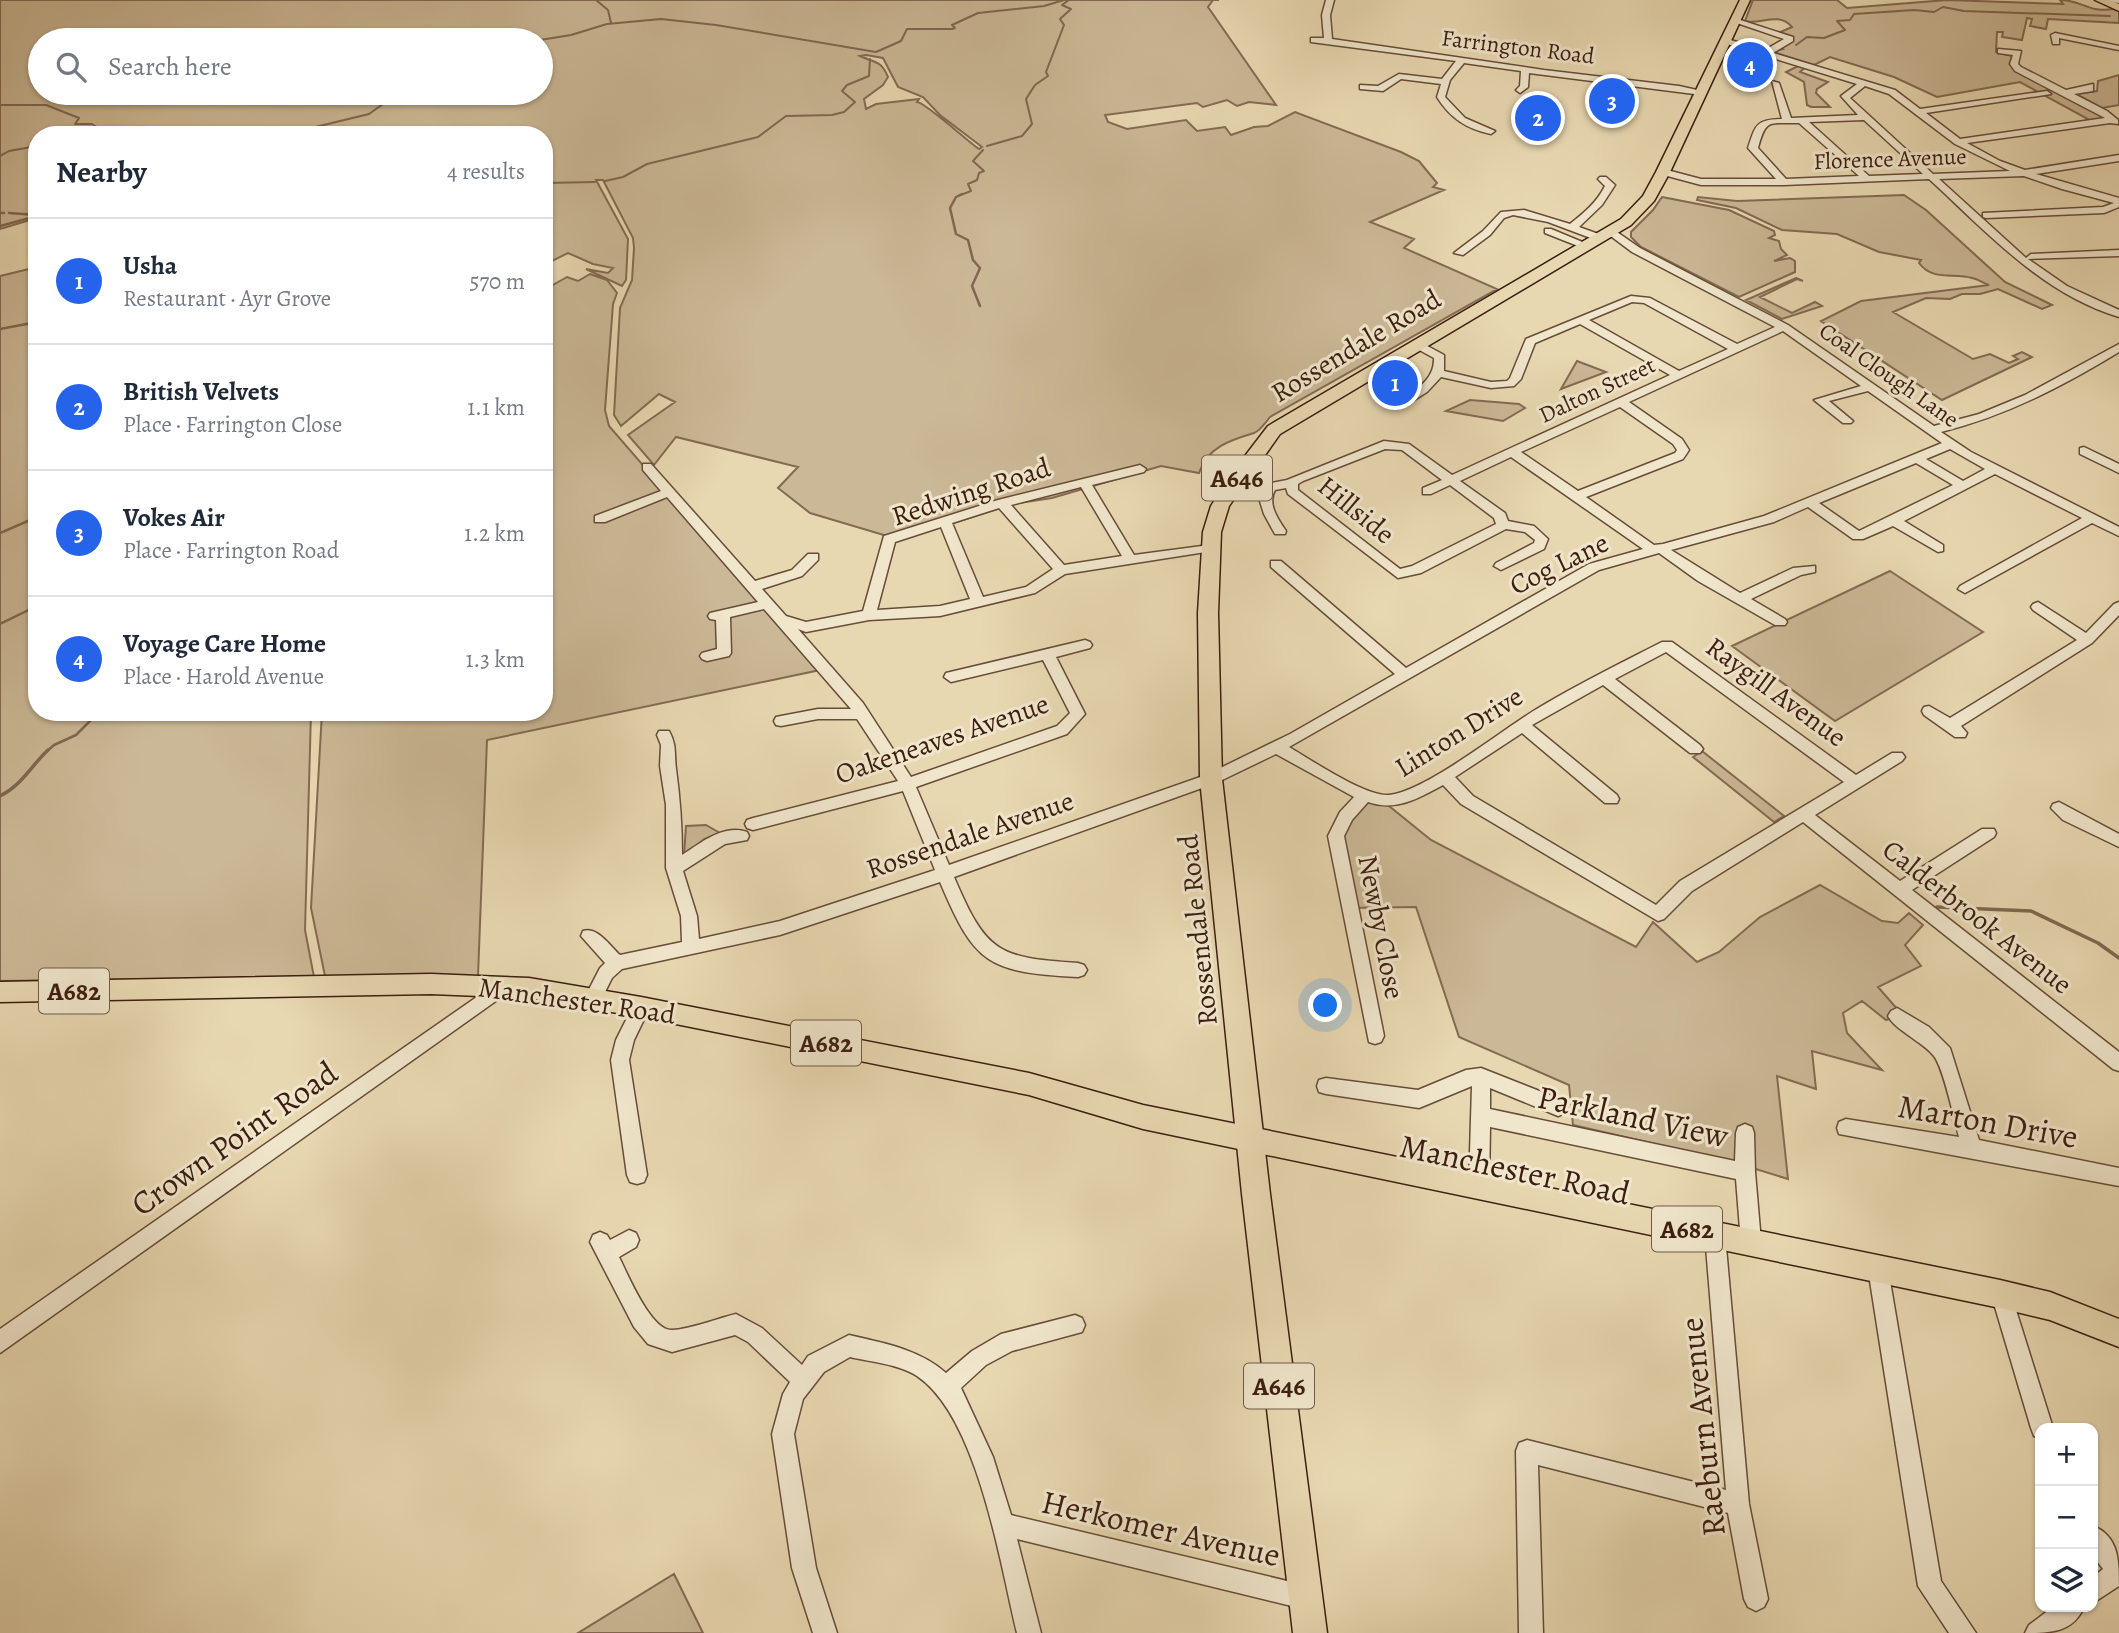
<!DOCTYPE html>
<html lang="en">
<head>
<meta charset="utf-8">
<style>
	:root { --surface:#fff; --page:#f2f2f3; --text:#1f2937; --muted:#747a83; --line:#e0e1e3; --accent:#2563eb }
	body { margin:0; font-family:Alegreya,serif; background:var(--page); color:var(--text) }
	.controls { position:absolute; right:21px; bottom:21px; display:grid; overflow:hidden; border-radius:14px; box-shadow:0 2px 5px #0004 }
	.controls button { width:63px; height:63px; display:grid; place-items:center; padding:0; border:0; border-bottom:2px solid var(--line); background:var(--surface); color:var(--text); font:35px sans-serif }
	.you { position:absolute; left:1326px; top:1006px; width:24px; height:24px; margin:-18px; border:5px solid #fff; border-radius:50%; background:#1a73e8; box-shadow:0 0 0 10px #1a73e833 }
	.badge { display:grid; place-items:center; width:46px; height:46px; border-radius:50%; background:var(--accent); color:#fff; font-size:23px; font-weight:700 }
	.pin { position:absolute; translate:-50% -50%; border:4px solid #fff; box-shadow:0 2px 7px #0006 }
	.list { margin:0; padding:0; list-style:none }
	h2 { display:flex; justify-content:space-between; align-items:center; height:91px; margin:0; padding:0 28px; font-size:30px }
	h2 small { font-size:23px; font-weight:400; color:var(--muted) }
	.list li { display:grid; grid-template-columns:46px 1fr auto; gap:21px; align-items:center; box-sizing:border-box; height:126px; padding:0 28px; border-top:2px solid var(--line) }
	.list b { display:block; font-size:26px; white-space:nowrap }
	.list p { margin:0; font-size:23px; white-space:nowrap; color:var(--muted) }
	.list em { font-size:23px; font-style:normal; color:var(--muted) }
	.icon { flex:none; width:38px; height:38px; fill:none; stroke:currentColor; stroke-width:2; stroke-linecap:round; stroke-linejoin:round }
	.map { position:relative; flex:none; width:2119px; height:1633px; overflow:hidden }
	.search { position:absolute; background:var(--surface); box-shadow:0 2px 5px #0004; left:28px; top:28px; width:525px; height:77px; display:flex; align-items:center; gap:18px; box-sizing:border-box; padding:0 24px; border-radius:38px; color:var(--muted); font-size:26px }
	.panel { position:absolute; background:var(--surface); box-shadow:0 2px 5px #0004; left:28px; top:126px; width:525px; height:595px; border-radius:28px }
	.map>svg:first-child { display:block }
	.green { fill:#cbb896; stroke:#846a53; stroke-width:2; fill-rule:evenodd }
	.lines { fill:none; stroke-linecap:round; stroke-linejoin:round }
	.stream-far2 { stroke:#806750; stroke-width:2 }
	.stream-far1 { stroke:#806750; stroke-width:2.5 }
	.stream { stroke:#806750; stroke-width:3.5 }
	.minor-casing { stroke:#674c38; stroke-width:3 }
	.major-casing { stroke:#3c1d10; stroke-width:3 }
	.highway-casing { stroke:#3c1d10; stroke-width:3 }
	.minor { fill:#f0e6cc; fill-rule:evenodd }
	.major { fill:#e8d8b1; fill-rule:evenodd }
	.highway { fill:#e8d8b1; fill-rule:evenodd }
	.labels { text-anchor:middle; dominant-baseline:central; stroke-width:6; stroke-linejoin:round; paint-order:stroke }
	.far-street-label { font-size:23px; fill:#3c1d10; stroke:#f0e6cc }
	.shield { fill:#f0e6cc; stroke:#725948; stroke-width:2 }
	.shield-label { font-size:26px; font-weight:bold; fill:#3c1d10 }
	.street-label { font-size:28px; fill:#3c1d10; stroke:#f0e6cc }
	.near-street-label { font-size:33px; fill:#3c1d10; stroke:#f0e6cc }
</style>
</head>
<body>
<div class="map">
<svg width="2119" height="1633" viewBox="0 0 2119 1633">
	<rect width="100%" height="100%" fill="#e8d8b1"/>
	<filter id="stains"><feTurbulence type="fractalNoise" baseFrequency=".00286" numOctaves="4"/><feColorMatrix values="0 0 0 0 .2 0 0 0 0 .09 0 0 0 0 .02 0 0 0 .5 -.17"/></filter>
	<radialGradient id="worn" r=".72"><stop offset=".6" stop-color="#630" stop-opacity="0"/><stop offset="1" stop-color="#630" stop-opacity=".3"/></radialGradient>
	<path class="green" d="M0,0H1219H1213L1208,7L1276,105L1249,102L1237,106L1227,100L1203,107L1197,103L1105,115L1108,122L1127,129L1186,120L1197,131L1225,127L1231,135L1254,127L1268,126L1295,112L1401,152L1419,161L1437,183L1433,187L1444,190L1370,222L1414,239L1404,248L1497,289L1270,417C1266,422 1260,431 1254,433C1231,440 1207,447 1199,473L1161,466L1052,498L1013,504L913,536H887L810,513L778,488L798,467L676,437L654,465L628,435L675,402L659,394L621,426L614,415L620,308L632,280L634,248L633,238L603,180H596L628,239L626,280L622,286L586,269L608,273L613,268L593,264L568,253L544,265V135H37V218L0,229ZM40,40H541V93H40ZM866,55L883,58L898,87L923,97L940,115L982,147L979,149C967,141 925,102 917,102L919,99L876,104L866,109L864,99L883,85L888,77C881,60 875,63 860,56Z
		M1753,0H1837L1847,8L1947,0L2063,4L2060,0C2075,0 2082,6 2095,9C2104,11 2111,8 2119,10V23L2048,19L2046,29L2030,26L2032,19L2027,18L2022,40L2002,37L2003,32H1997L1996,52L2012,56L2011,65L2104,117L2093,122L2020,82L1937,97L1894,77L1830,57L1814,65L1776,53L1774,51L1783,49L1780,47L1792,39L1778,33L1792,27C1778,11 1761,25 1745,21Z
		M1800,65L1806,67L1800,72L1828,82L1817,89L1816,93L1830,107H1811L1807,105L1804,82L1786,72Z
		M2119,75V105L2102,108L2076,94L2097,91L2098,81Z
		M1904,195L1926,210L2005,282L2052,305L2042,309L1998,289L1980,294H1962L1950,299L1926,298L1893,312L1973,359L1990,354L2009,363L2018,359L2013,356L2022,352L2032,357L1942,400L1821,321L1861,301L1989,285C1983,283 1978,279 1972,278C1955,272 1933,282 1919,263L1921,260L1879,252L1837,234L1782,230L1736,208L1697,200L1698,197L1737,201Z
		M1662,197L1729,210L1774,231L1775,235L1769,238L1779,241L1781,249L1787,255L1774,261L1790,258L1795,261V272L1739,297L1641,247L1631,237V232L1653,210Z
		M37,267V712H311L305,930L314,977L0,981V276Z
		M590,274L607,280L617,293L613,304L605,410L609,426L820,670L487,740L478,976H325L311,908L322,712H544V290L567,277L578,281Z
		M1796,278L1803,281L1797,279L1760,297L1792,313L1815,302L1822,306L1782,319L1746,300Z
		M1577,361L1606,372L1561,389Z
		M1470,400L1519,404L1525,408L1503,421L1446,411Z
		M1890,571L1983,632L1835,721L1732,646Z
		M1702,751L1784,816L1774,822L1693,757Z
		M1366,795L1384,802L1431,840L1636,947L1653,922L1697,962L1719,952L1760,917L1820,885L1882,921L1898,923L1909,913L1923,925L1905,945L1921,966L1878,987L1899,1011L1897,1016L1886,1020L1862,1001L1843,1013L1847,1033L1882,1070L1812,1051L1816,1089L1777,1076L1788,1179L1733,1162L1573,1125L1569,1085L1459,1037L1416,907L1350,908L1336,836Z
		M706,825L720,833L704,839L684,856L686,826Z
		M674,1574L703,1633H578Z"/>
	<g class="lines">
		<path class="stream-far2" d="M596,0L608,10L611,23
			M540,40L571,35L607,24L661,19L716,25L876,52L901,41L907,29H952L955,28L952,25L978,13L1044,6L1064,0
			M1796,45L1807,37L1824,38L1845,30L1837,21L1850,20L1854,14L1914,10L1934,12L1943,7L1964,11L2110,16
			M0,105H46L79,118L75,124H92L109,135
			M255,135L299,131L369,114L383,104L400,99L406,93
			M987,146L1022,136L1032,124L1026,99L1035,85L1048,76L1046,72L1064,25L1060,19L1071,9L1062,5L1069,0
			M0,156L9,151L37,146
			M605,181L623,177L647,164L758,137L786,116L832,115L844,112L855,102L842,91L847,85L869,76L870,59
			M544,183L595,182
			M958,196L971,191L968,184L977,180L979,173L984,171L973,161L983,150"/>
		<path class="stream-far1" d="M962,194L956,197L950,208L956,234L968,240L973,260L980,268L972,286L980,306
			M0,213H4
			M9,213L37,215
			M0,226L37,216
			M0,329L37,322
			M0,533L37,517
			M0,624L37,606
			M46,752L54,745L76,735L99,712"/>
		<path class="stream" d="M0,796C21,786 31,766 48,750
			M1937,907L2031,911L2098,943L2119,958"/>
		<defs>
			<path id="minor" d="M1326,0H1334L1330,15L1332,39L1544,70L1679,86L1706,92L1702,95L1529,73L1528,87L1520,93L1516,90L1520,86L1521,71L1464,63L1450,80L1445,97L1465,118L1495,131L1491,134C1467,129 1450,118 1437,97L1441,84L1401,79L1383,91L1360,89V85L1378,86L1399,74L1442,79L1456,61L1311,42V38H1324L1322,15Z
				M2119,0V3L2099,1L2100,0Z
				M1734,18L1793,37V41L1773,53L1895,90L1920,109L2047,91L2051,94L1926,113L1960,139L2105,118L2015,71L2010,64L2013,55L1998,53V49L2021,51L2018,64L2021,67L2066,90L2093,84V91L2074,94L2107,111L2118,120V124L2110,123L1967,143L2000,161L2025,170L2119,155V161L2036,174L2119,198V207L2104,213L1986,218L1983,217V213L2103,207L2114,203L2062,189L2024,176L1939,179L2026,258L2031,254L2119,250V256L2028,259L2067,286L2119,310V317C2042,294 1987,232 1929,179L1784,185H1701L1660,174V170L1663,169L1701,179H1776L1748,148C1756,124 1756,120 1782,119L1772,81L1779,83L1791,118L1858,115L1841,96L1857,84L1724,43L1727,39L1765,50L1784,39L1734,22ZM1865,86L1889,94L1955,144L2010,171L1933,174L1850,98ZM1864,120L1923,174L1869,176L1809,122ZM1799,123L1859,176L1786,179L1758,148C1766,117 1770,124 1799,123Z
				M2055,33L2119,46V50L2059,38V44H2053L2051,35Z
				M1600,177H1606L1615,185L1602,205L1579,227L1604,236V240H1596L1548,222L1513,215L1504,218L1490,235L1463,255L1454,253L1483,231L1501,212L1524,210L1570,224C1584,213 1597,202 1605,186L1598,179Z
				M1545,229H1551L1592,246L1583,248L1545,233Z
				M1608,230H1614L1640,248L1788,325L1934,426L1979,414L2025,395L2119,344V352C2063,386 2006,416 1941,432L1971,452L2119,527V536L2092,523L1965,593L1958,589L1960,586L2082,518L1995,474L1904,521L1943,545V551L1938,552L1893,526L1863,539H1853L1808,507L1774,522L1671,550L1740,593L1793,568L1815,566V572L1801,575L1751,599L1785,619L1787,622L1785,625H1775L1698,581L1659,553L1599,570L1289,747C1311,760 1366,797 1389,795C1427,791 1504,728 1540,707C1580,683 1621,663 1662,642H1672L1856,775L1892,753H1902L1905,757L1902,761L1815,815L1900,881L1982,829H1994L1996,833L1994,837L1912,890L2119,1052V1071L2113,1069L1803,822L1692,891L1664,919L1658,921L1461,804L1443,785C1419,798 1396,812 1368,802L1352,820L1344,836L1384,1036L1381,1042L1375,1044L1369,1042L1328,836L1340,812L1354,797L1276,754L1216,783L954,877C986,952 997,958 1078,963L1084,965L1087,970L1084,975L1078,977C988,972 975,965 940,882L780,935L622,969L612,978L599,1004L593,1007L587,1004L584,999L600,968L605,963L581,936L583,931C597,926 610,946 620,955L682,942L681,916L666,868V805L660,766L661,745L657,735L659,731H669C677,745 674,754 676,769C680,798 682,826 682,855C701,843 723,824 747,832L749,836L747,840L725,844L683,871L697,916L699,939L780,921L935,870L903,791L753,830L747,828L745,824L747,820L753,818L898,781L857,719H818L781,726L776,725L774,721L776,717L781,716L818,709H851L764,609L730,617L731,653L729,656L707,661L702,659L700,656L702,653L717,649L716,620L710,619L708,616L710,613L758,602L667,497L605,522H595V516L661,491L643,470V464H651L755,581L792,570L808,554H818V560L802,576L762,589L786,616L806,622L863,611L884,536L998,500L1140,465L1146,469L1144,472L1092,485L1134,555L1217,544L1219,547L1212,551L1065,574L1035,593L940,616L869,620L806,632L798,629L863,703L911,777L1057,726L1070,713L1043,660L951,682L944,677L946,673L1085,640L1090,642L1092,645L1090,648L1056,657L1085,714L1067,734L916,787L949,865L1206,775L1290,734L1395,674L1271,567V561H1281L1406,668L1589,564L1643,549L1511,457L1460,481L1505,513L1508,521L1534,526L1548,539L1544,549L1501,570L1494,566L1496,563L1534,543L1535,540L1525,532L1506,529L1421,573L1398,578L1288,494L1286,488L1275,490C1267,504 1278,519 1286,531L1285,534H1275L1264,514L1259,498L1266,484L1287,480L1384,441L1409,444L1452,475L1670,375L1580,324L1535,343L1521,379L1514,386L1491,388L1441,377L1427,392L1403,407L1397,404L1399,402C1415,390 1435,380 1434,358L1412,346V342H1420L1444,355V371L1491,382L1507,381L1510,378L1526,339L1631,296L1650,298L1737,344L1775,327L1632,252L1608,234ZM1632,302L1644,303L1728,349L1679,371L1589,320ZM1783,331L1861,386L1814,400L1843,423H1851L1853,421L1829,401L1868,391L1942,443L1764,516L1663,544L1654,545L1586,497L1683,459L1689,450L1682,439L1629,402ZM1620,407L1673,444L1677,450L1675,453L1578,491L1521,452ZM1385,449L1402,450L1442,480L1423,488V494H1431L1450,485L1494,518L1496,524L1412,566L1400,569L1298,490V484L1303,481ZM1950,449L1985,469L1963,481L1926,459ZM1916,463L1953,485L1859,531L1819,503ZM1081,487L1122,556L1064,565L1011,505ZM999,508L1053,569L1026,587L983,597L952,523ZM941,527L970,599L940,606L877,610L895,542ZM1666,652L1844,782L1680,881L1656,905L1473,796L1455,777L1522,733L1605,803H1617L1619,799L1617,795L1532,725L1603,685L1690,753H1700L1703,749L1700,745L1615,679Z
				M2084,447L2119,464V473L2080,454V448Z
				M2038,602L2086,633L2114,604L2119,602V615L2092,643L1961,726L1967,733L1965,737H1955L1924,715L1922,711L1924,707L1929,706L1950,718L2077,640L2033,610L2031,607L2033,604Z
				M2059,802L2119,834V847L2063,820L2051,808L2053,804Z
				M504,978L510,981L513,986L510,991L0,1353V1329Z
				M641,999L647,1002L650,1007L634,1040L629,1060L647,1175L644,1182L637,1184L630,1182L627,1175L611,1060L616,1040L635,1002Z
				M1897,1008L1929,1027L1950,1048L1979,1140L2119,1168V1186L1839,1134L1837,1128L1839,1122L1846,1119L1959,1137C1954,1119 1944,1069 1934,1056C1923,1042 1895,1030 1888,1016L1891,1011Z
				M1481,1068L1565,1101L1567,1107L1565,1113L1558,1116L1490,1088V1109L1735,1161L1736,1133L1738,1127L1745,1124L1752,1127L1754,1133L1755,1172L1761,1242L1758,1249L1751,1252L1744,1249L1741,1242L1736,1179L1490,1127L1489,1185L1486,1192L1479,1194L1472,1192L1469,1185L1472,1086L1419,1108L1326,1094L1319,1092L1317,1086L1319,1080L1326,1078L1418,1090L1466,1070Z
				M629,1230L636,1233L639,1240L636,1247L619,1257C628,1275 651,1331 672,1330C688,1330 719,1318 736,1314L762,1328L802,1365L808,1356L849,1335C883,1343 919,1349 946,1373L972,1351L1001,1334L1075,1315L1082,1318L1085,1325L1082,1332L1012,1351L986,1365L961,1388L993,1457L1011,1515L1304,1585L1312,1589L1316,1597L1312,1605L1304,1609L1017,1539L1041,1633H1017C1000,1564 978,1417 917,1376C899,1364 871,1362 850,1357L824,1372L803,1399L794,1434L816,1568L837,1633H813L792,1568L772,1434L783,1394L790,1382L748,1342L735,1335L672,1352L648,1344L634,1327L590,1242L593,1235L600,1232L607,1235L610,1240Z
				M1716,1237L1723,1240L1726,1247L1749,1504L1768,1599L1764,1607L1756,1611L1748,1607L1744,1599L1728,1513L1538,1465L1543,1633H1519L1516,1451L1519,1443L1527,1440L1726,1490L1706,1247L1709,1240Z
				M1880,1271L1887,1274L1890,1281L1941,1581L1976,1633H1949L1918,1586L1870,1281L1873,1274Z
				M2005,1297L2012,1300L2015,1307L2053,1428H2040V1438L2034,1436L2031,1428L1995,1307L1998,1300Z
				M2093,1526C2119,1536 2119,1562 2119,1586L2093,1603V1577L2103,1569L2093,1556Z
				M2053,1607H2084C2073,1633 2049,1633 2025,1633L2029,1625Z"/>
			<path id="major" d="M2095,0H2109L2119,4V11Z
				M431,974L529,978L641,997L1029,1073L1143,1105L2000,1280L2050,1292L2119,1319V1347L2050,1320L2000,1308L1143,1129L1029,1095L641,1017L529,998L431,994L0,1002V982Z"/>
			<path id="highway" d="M1740,0H1750L1670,172L1654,201L1631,225L1280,434L1229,506L1221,532L1218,613L1222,779L1270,1194L1327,1633H1293L1242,1194L1200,779L1198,613L1203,532L1211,506L1232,473L1268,426L1621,219L1643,196L1656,172Z"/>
		</defs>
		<use href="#minor" class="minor-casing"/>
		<use href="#major" class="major-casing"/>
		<use href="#highway" class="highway-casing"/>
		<use href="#minor" class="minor"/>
		<use href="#major" class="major"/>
		<use href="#highway" class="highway"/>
	</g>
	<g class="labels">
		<g class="far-street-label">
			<text transform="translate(1518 47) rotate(7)">Farrington Road</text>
			<text transform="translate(1890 159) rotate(-2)">Florence Avenue</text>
			<text transform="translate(1889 375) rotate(35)">Coal Clough Lane</text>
			<text transform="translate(1597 390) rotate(-25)">Dalton Street</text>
		</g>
		<g class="shield">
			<rect x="1202" y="455.5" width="70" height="45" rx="5"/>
			<rect x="39" y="968.5" width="70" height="45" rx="5"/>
			<rect x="791" y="1020.5" width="70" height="45" rx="5"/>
			<rect x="1652" y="1206.5" width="70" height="45" rx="5"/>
			<rect x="1244" y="1363.5" width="70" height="45" rx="5"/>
		</g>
		<g class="shield-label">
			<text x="1237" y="478">A646</text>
			<text x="74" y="991">A682</text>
			<text x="826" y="1043">A682</text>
			<text x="1687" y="1229">A682</text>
			<text x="1279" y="1386">A646</text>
		</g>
		<g class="street-label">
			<text transform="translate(1356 346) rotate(-31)">Rossendale Road</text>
			<text transform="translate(971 492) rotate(-18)">Redwing Road</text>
			<text transform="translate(1356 510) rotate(39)">Hillside</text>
			<text transform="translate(1559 564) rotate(-26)">Cog Lane</text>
			<text transform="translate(1776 692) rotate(36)">Raygill Avenue</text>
			<text transform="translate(1459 732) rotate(-32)">Linton Drive</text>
			<text transform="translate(942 739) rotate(-19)">Oakeneaves Avenue</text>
			<text transform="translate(970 835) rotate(-19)">Rossendale Avenue</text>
			<text transform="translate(1977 917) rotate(38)">Calderbrook Avenue</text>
			<text transform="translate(1381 927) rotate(79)">Newby Close</text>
			<text transform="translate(1198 930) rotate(-96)">Rossendale Road</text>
			<text transform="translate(577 1001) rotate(8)">Manchester Road</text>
		</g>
		<g class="near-street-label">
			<text transform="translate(1633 1116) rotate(12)">Parkland View</text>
			<text transform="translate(1988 1121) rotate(10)">Marton Drive</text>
			<text transform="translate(234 1138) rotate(-35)">Crown Point Road</text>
			<text transform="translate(1515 1169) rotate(12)">Manchester Road</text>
			<text transform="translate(1702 1427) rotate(-96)">Raeburn Avenue</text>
			<text transform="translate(1161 1528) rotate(13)">Herkomer Avenue</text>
		</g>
	</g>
	<rect width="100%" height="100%" filter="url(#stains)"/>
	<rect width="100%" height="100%" fill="url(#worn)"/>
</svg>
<div class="controls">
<button>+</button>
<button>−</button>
<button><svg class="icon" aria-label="layers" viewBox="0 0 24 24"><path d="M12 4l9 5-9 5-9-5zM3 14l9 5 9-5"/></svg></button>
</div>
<div class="you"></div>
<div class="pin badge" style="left:1395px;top:383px">1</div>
<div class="pin badge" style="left:1538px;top:118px">2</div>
<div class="pin badge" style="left:1612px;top:101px">3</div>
<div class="pin badge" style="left:1750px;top:65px">4</div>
<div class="search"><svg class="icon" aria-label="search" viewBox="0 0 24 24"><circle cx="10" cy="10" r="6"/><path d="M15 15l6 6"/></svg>Search here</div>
<section class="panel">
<h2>Nearby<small>4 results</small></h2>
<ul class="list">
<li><span class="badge">1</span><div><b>Usha</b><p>Restaurant · Ayr Grove</p></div><em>570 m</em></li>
<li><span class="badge">2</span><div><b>British Velvets</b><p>Place · Farrington Close</p></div><em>1.1 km</em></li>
<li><span class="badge">3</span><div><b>Vokes Air</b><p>Place · Farrington Road</p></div><em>1.2 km</em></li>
<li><span class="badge">4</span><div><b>Voyage Care Home</b><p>Place · Harold Avenue</p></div><em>1.3 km</em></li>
</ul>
</section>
</div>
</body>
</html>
